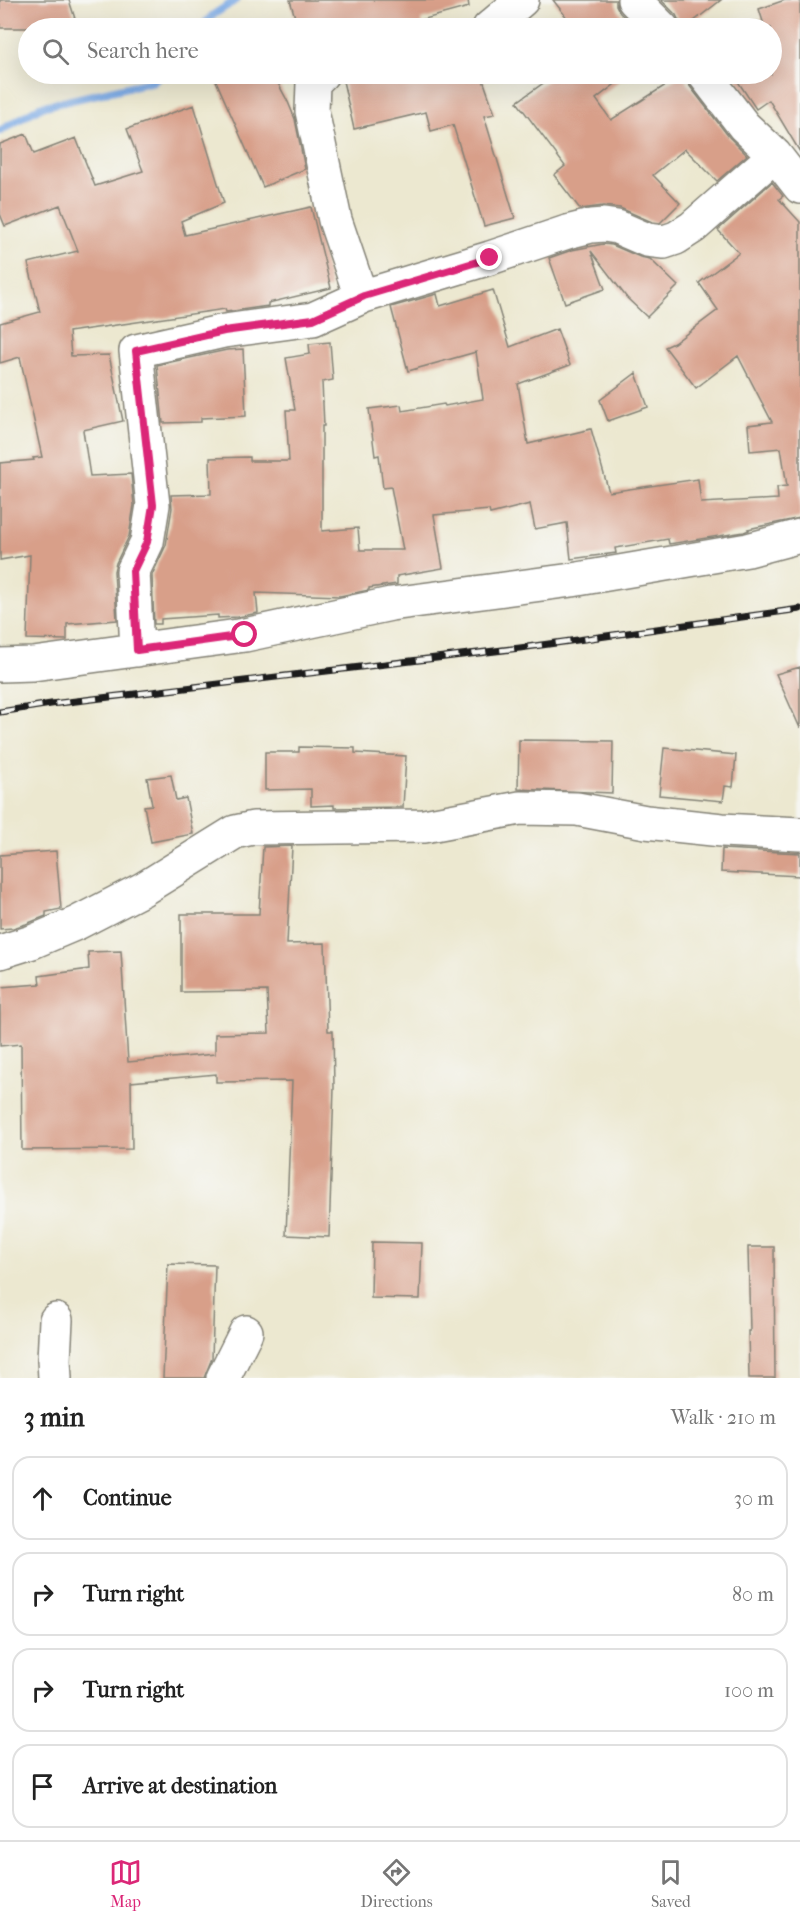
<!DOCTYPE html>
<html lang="en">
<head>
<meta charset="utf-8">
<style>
	:root { --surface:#fff; --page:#f2f2f2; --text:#222; --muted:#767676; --line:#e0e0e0; --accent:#db2777 }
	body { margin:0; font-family:"IM FELL French Canon",serif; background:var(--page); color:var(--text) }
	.stop { position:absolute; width:18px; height:18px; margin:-14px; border:4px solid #db2777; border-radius:50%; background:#fff }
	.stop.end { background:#db2777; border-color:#fff; box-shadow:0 2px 6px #0008 }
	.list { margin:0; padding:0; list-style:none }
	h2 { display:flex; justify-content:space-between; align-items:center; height:78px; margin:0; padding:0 24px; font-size:26px }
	h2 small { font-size:20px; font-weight:400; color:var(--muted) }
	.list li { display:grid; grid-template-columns:39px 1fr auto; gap:18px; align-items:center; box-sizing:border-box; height:84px; margin:0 12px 12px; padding:0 12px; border:2px solid var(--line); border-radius:18px }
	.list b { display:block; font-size:22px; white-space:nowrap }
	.list em { font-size:20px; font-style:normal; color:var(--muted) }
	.icon { flex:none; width:33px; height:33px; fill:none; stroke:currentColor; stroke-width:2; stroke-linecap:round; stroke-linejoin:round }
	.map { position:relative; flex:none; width:800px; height:1378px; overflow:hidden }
	.search { position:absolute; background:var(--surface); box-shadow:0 6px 24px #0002; left:18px; right:18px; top:18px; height:66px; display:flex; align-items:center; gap:15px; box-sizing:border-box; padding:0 21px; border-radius:33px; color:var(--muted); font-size:22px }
	.sheet { height:462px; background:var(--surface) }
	nav { display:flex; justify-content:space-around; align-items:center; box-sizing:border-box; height:84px; border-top:2px solid var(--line); background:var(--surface); font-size:16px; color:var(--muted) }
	nav a { display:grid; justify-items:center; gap:3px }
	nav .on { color:var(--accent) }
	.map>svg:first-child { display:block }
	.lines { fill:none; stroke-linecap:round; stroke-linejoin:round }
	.stream { stroke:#7caae6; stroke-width:8 }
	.building { fill:#d89f89 }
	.minor-casing { stroke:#848276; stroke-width:36 }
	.minor { stroke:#fff; stroke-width:33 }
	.rail-casing { stroke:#1c1c1c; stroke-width:7 }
	.rail { stroke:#f6f6f2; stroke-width:4.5; stroke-dasharray:14; stroke-linecap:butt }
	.route { stroke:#db2777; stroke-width:8 }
</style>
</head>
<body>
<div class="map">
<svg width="800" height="1378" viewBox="0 0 800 1378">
	<rect width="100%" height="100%" fill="#f6f6f2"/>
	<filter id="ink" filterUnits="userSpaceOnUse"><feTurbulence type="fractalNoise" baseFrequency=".0167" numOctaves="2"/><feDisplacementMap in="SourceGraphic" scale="12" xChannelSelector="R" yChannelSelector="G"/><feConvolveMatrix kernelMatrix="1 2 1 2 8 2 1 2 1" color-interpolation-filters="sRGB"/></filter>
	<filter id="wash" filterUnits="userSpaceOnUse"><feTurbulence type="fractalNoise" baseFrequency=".008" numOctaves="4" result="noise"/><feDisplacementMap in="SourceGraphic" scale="24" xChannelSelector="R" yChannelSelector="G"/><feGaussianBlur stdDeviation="1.35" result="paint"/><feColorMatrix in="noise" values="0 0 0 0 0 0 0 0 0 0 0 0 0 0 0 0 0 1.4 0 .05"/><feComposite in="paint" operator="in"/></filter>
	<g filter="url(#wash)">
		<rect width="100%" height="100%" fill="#ece8d0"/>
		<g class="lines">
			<path class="stream" d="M201,28L213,15L236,0
				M0,131L40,107L154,81L161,74"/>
		</g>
		<g id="blocks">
			<path class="building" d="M0,0H69L78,28H0Z
				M290,0H468L469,7L421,20L423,28H298Z
				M553,0H616V5L620,13L636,28H575Z
				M661,0H721L685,28H680V23L676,15Z
				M785,0H800V152L769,100L756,109L733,74H771V28H765L759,9Z
				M213,74H273L288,102L295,119L305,169L263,187Z
				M374,74H396L397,79L417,74H481L495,114L484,116L515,218L484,226L453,125L431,131L426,112L354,129L343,81Z
				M556,74H628L596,99L611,120L683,74L689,85L729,137L747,155L717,181L685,149L653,175L680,203L660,223L652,222L620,208L603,206L580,209L554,175L565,166L517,102Z
				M194,105L224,203L181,221L185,235L311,207L331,288L268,303V306L226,312L225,309L69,332L71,356L109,355L123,421L83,430L90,476L131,474L134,505L129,536L116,563L114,571L117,620L67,624V640L27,639L30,555L0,560V463L34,460L33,458L42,457L20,357L0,363V323L40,312L28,263L78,251L60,205L5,226L0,214V144L26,134L34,154L76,138L95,186L143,171L127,129Z
				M772,182L783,196L779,199L800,222V518L748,529L749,530L744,532L669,544L668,539L615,548L616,553L571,559L567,523L535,529L530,504L490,514L489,510L434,515L443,568L397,576V584L369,588V590L340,596L256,593L258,613L238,617L218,618V615L161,619V624H154L152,575L166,545L172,508L171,495L211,494L210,458L250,457V461H289L286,410H295L286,358L310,354L309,344L330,342L333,380L322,382L324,426H322V531L358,528L360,550H403L391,487L383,488L379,455L375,456L369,409L401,405L402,411L444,404L445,406L483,399L476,352L408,371L391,307L437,294L440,306L493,290L510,347L557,329L570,365L518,384L528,444L591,429L609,492L698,479L701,503L778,499L777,487L787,486L781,448L750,451L748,425L772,422L738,356L696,388L665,347L674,343L718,310L699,283L739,253L718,230Z
				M603,244L612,245L640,257L650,259L678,286L647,317L627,298L591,251L605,289L565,303L549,258L572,250Z
				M243,349L246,416L201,418V422L163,423L157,365L227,350Z
				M636,373L648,407L608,421L600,400Z
				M800,667V728L776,674Z
				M519,740L613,741L612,793L518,789Z
				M299,747L355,748V753L406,756L403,807L334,808V805L311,806V789L265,790V752H299Z
				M664,748L736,755L733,787L725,786L723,801L659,795Z
				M171,775L176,800L186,798L193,834L151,842L144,806L152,805L147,778Z
				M292,846L287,944L325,943L328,1031H333L334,1088L329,1237L286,1235L292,1081L216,1082V1074L131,1082L132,1149L22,1150L21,1044L0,1046V987L40,984L39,976L89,969L88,952L121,951L128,1062L215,1054V1034L269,1033L267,991L181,992V914H259L263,847Z
				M722,849L800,853V876L721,872Z
				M56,851L61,909L46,912V916L26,924L13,928L0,929V855Z
				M372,1242L422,1243L420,1299L371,1298Z
				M748,1247H774L775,1378H749L748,1331H750Z
				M168,1264L215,1265L212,1358L204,1378H163Z"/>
		</g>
	</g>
	<g filter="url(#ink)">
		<use href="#blocks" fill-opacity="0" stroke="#848276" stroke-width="1.5"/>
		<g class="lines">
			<defs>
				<path id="minor" d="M634,0L662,28
					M489,28L522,0
					M322,74L313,83L312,111L335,220L356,282L364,296
					M704,74L744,126L775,155L800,187
					M137,650L133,571L147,542L153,505L136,351L224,331L313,319L364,296L490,258L567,232L591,226L604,225L617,227L647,240L664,242L676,238L693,227L775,155
					M0,665L33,664L245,635L391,604L572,580L748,550L800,536
					M0,952L32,942L77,923L143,889L235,832L253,828L424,826L520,808L577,809L646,822L722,830L800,834
					M55,1378L54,1360L56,1320
					M223,1378L246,1332"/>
			</defs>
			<use href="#minor" class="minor-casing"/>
			<use href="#minor" class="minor"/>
			<defs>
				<path id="rail" d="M0,712L51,704L520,648L800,609"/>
			</defs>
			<use href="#rail" class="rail-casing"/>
			<use href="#rail" class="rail"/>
		</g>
	</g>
	<g class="lines" filter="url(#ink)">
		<path class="route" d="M245,635L137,650L133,571L147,542L153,505L136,351L224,331L313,319L364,296L490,258"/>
	</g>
</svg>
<div class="stop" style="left:245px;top:635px"></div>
<div class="stop end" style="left:490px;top:258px"></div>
<div class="search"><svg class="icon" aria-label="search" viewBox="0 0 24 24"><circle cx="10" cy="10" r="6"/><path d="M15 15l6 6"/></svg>Search here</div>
</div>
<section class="sheet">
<h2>3 min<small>Walk · 210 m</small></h2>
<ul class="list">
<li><svg class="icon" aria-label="ahead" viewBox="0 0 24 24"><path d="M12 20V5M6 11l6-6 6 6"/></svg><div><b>Continue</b></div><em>30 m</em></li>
<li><svg class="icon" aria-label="right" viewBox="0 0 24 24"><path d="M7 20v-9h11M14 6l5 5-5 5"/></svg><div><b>Turn right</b></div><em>80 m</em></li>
<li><svg class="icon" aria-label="right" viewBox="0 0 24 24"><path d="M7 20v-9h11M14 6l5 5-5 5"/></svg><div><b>Turn right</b></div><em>100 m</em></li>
<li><svg class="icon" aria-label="arrive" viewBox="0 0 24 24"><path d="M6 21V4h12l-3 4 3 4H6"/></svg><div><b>Arrive at destination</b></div></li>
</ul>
</section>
<nav>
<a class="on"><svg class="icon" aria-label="map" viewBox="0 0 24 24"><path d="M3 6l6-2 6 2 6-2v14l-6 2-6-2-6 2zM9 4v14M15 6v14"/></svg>Map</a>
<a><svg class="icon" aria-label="directions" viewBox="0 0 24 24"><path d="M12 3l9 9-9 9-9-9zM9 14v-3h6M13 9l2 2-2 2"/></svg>Directions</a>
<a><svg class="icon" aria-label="saved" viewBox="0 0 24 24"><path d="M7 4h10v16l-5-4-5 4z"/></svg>Saved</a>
</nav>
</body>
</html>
